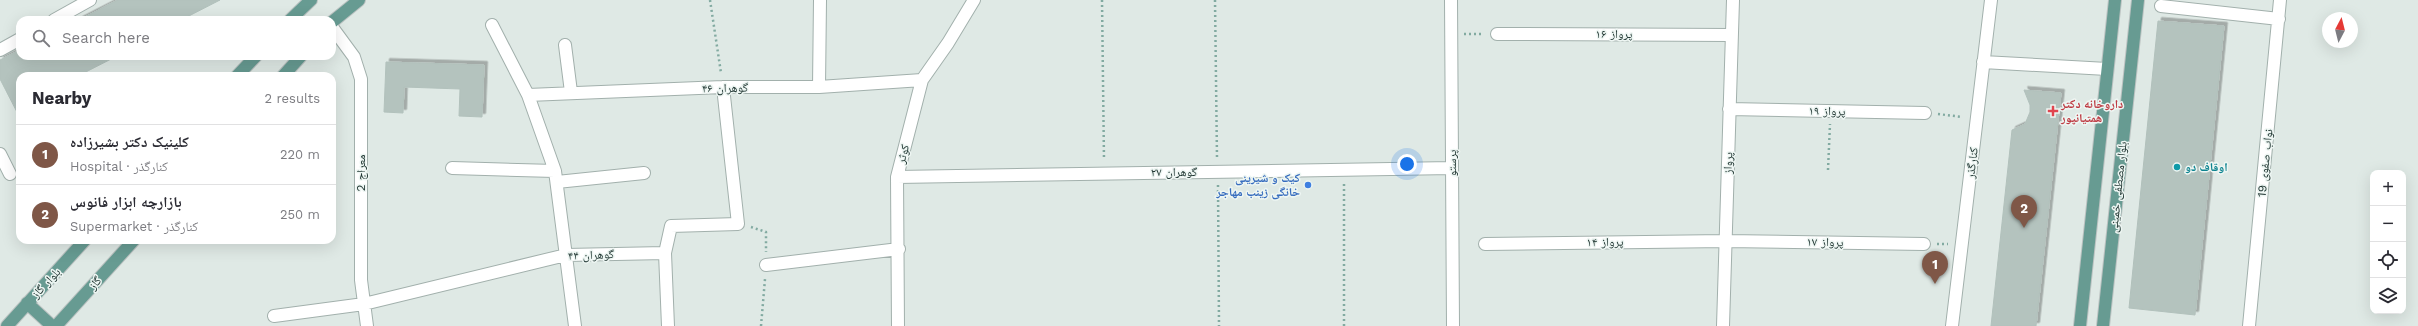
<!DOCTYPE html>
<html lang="en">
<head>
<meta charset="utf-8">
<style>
	:root { --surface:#fff; --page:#f2f2f3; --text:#2b2b33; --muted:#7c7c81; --line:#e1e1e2; --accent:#7f5747 }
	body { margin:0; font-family:"Work Sans","Noto Naskh Arabic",sans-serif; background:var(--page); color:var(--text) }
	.controls { position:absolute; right:12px; bottom:12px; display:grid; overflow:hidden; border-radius:8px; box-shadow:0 4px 16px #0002 }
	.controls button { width:36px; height:36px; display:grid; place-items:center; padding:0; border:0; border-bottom:1px solid var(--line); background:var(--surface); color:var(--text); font:20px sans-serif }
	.compass { position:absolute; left:2322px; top:12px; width:36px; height:36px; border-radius:50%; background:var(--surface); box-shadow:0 4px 16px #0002; rotate:7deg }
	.you { position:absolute; left:1407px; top:164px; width:14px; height:14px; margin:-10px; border:3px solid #fff; border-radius:50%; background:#1a73e8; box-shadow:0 0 0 6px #1a73e833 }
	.badge { display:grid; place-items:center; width:26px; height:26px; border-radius:50%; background:var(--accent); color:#fff; font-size:13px; font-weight:700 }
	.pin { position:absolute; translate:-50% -33px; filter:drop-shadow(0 1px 2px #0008) }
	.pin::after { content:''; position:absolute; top:21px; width:14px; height:12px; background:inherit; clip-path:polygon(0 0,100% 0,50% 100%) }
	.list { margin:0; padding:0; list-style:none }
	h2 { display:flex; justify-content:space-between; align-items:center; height:52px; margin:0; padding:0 16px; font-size:17px }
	h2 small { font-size:13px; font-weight:400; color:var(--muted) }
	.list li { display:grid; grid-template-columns:26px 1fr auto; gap:12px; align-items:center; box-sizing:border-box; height:60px; padding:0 16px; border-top:1px solid var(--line) }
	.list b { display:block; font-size:15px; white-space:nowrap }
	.list p { margin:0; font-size:13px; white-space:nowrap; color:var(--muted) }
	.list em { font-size:13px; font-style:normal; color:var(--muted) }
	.icon { flex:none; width:22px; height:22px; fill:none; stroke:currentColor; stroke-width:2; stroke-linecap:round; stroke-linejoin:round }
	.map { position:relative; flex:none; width:2418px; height:326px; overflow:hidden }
	.search { position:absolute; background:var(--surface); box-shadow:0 4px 16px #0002; left:16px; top:16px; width:320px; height:44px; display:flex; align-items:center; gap:10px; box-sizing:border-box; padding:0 14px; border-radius:12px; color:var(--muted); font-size:15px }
	.panel { position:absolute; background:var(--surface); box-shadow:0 4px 16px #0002; left:16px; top:72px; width:320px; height:172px; border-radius:12px }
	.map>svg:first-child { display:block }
	.building { fill:#b4c3be; stroke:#b2c1bc; filter:url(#shadow) }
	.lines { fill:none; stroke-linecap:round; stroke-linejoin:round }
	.minor-casing { stroke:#a2b0ac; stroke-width:14 }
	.major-casing { stroke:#bcc3c2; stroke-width:14 }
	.path { stroke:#82aaa1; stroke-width:2.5; stroke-dasharray:2 3; stroke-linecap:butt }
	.minor { stroke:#fff; stroke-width:12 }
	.major { stroke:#679b92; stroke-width:12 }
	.health-dot { fill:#e0444e; stroke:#eef6f3; stroke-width:1.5 }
	.culture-dot { fill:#0f9aa8; stroke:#eef6f3; stroke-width:1.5 }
	.shop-dot { fill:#3f7fe0; stroke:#eef6f3; stroke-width:1.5 }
	.labels { text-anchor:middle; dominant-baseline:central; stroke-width:3; stroke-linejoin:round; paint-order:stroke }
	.street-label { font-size:12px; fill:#213733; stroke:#eef6f3 }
	.health-label { font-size:12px; font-weight:bold; fill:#be3a42; stroke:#eef6f3; text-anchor:start }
	.culture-label { font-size:12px; font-weight:bold; fill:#0d838f; stroke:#eef6f3; text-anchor:start }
	.shop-label { font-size:12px; font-weight:bold; fill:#366cbe; stroke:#eef6f3; text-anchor:end }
</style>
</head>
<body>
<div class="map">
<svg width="2418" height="326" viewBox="0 0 2418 326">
	<defs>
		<filter id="shadow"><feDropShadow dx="3.5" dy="-3.5" stdDeviation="0" flood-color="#0004"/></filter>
	</defs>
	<rect width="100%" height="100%" fill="#dfe9e5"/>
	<path class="building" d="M118,0H220L181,20H79Z
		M2158,21L2224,26L2195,315L2129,308Z
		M20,50V56H117L78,76H20V118L0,79V60Z
		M386,62L484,65L482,117L459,116L460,89L404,87L403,113L384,112Z
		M2024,90L2061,93L2036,326H1991L2012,130L2025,124L2030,112V105Z"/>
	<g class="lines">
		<defs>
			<path id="minor" d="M1451,0L1453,326
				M2161,6L2279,19
				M54,20L90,0
				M492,25L528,95L555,171L575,326
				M332,27L354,57L361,79V280L367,326
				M1497,34L1731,35
				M565,45L571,92
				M0,50L20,39
				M1983,62L2107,69
				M819,87L820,0
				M528,95L723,87H819L922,80
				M1729,109L1925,113
				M0,154L10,174
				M452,168L555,171
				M897,177L1452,168
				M557,182L644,173
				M1485,244L1726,241L1924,244
				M665,253L668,326
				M766,265L899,249
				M274,316L364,304L566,255L665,253L671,226L738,224L723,87
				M898,326L897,177L922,80L948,43L974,0
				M1723,326L1733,0
				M1952,326L1991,0
				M2249,326L2280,0"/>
			<path id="major" d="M290,20L311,0
				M332,22L359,0
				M237,76L256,56
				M283,76L301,56
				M27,303L52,326
				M7,326L85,240
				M56,326L134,240
				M2080,326L2115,0
				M2103,326L2138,0"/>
		</defs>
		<use href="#minor" class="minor-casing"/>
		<use href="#major" class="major-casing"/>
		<path class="path" d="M710,0L721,73
			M1102,0L1104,160
			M1215,0L1217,158
			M1464,34H1483
			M1938,114L1962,117
			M1828,170L1830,124
			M1218,185L1219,326
			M751,227L766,232V252
			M1937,244H1948
			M761,326L765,279
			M1344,326V183"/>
		<use href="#minor" class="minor"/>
		<use href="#major" class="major"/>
	</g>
	<path class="health-dot" d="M2051 105h4v4h4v4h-4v4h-4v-4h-4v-4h4z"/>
	<circle class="culture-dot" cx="2177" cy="167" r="4"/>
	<circle class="shop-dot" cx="1308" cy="185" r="4"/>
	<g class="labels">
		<g class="street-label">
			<text x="1614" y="34">پرواز ۱۶</text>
			<text transform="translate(725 88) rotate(-1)">گوهران ۴۶</text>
			<text transform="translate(1827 111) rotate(1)">پرواز ۱۹</text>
			<text transform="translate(903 154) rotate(-75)">کوثر</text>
			<text transform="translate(1452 163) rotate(-90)">پرستو</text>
			<text transform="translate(1728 163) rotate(-88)">پرواز</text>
			<text transform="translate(1972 163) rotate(-83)">کنارگذر</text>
			<text transform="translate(2265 163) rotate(-84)">نواب صفوی 19</text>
			<text x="1174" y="172">گوهران ۲۷</text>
			<text transform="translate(361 173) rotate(-90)">معراج 2</text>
			<text transform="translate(2118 187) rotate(-84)">بلوار مصطفی خمینی</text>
			<text transform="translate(1605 242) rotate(-1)">پرواز ۱۴</text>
			<text transform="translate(1825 242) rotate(1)">پرواز ۱۷</text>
			<text transform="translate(591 255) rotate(-2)">گوهران ۴۴</text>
			<text transform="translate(46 283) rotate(-47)">بلوار گاز</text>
			<text transform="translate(95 283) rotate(-48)">گاز</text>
		</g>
		<g class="health-label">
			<text x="2061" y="104">داروخانه دکتر<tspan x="2061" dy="14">همتیانپور</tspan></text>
		</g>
		<g class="culture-label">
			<text x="2185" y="167">اوقاف دو</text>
		</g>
		<g class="shop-label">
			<text x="1300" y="178">کیک و شیرینی<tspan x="1300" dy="14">خانگی زینب مهاجر</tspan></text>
		</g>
	</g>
</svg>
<div class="controls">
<button>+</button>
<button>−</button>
<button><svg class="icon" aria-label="locate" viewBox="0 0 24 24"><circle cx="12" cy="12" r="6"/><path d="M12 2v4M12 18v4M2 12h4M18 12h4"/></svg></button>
<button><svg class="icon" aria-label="layers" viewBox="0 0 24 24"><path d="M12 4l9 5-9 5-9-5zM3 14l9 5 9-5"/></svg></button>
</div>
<svg class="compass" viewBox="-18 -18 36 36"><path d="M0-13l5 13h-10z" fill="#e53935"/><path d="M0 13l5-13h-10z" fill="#7c7c81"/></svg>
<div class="you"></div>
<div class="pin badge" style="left:1935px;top:284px">1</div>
<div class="pin badge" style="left:2024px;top:228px">2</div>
<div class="search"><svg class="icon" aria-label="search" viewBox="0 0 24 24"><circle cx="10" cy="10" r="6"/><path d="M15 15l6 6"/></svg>Search here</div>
<section class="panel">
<h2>Nearby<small>2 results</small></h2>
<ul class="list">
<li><span class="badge">1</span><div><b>کلینیک دکتر بشیرزاده</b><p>Hospital · کنارگذر</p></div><em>220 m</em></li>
<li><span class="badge">2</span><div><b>بازارچه ابزار فانوس</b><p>Supermarket · کنارگذر</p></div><em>250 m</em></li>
</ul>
</section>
</div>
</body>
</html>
